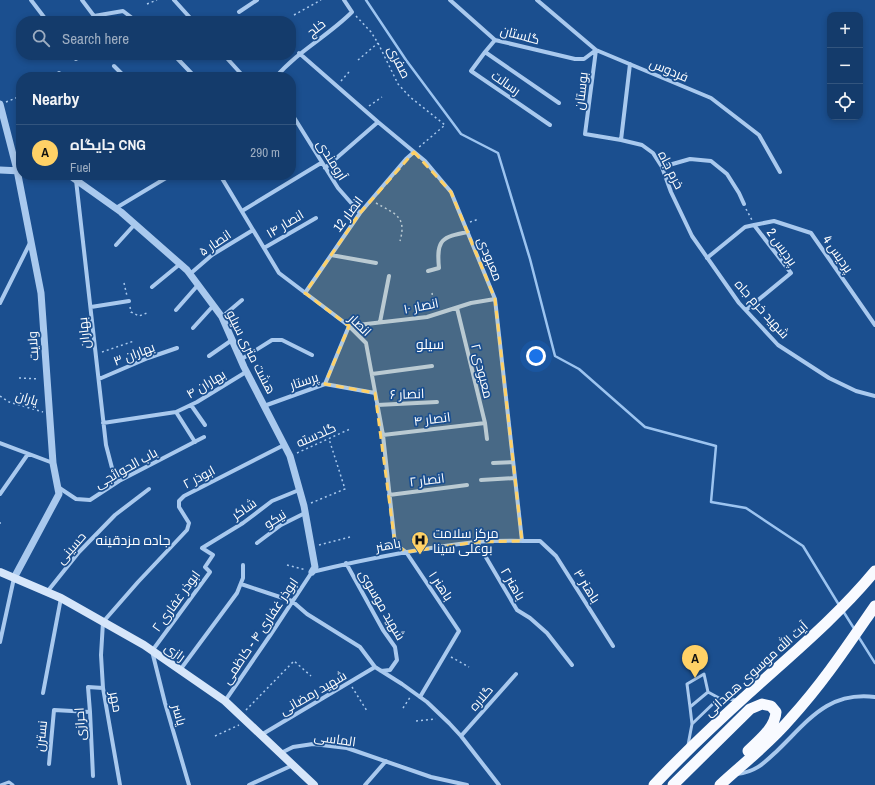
<!DOCTYPE html>
<html lang="en">
<head>
<meta charset="utf-8">
<style>
	:root { --surface:#143b6b; --page:#214673; --text:#f1f3f6; --muted:#9dadc1; --line:#33557e; --accent:#ffd166 }
	body { margin:0; font-family:"Archivo Narrow",Cairo,sans-serif; background:var(--page); color:var(--text) }
	.controls { position:absolute; right:12px; top:12px; display:grid; overflow:hidden; border-radius:8px; box-shadow:0 2px 6px #0003 }
	.controls button { width:36px; height:36px; display:grid; place-items:center; padding:0; border:0; border-bottom:1px solid var(--line); background:var(--surface); color:var(--text); font:20px sans-serif }
	.you { position:absolute; left:536px; top:356px; width:14px; height:14px; margin:-10px; border:3px solid #fff; border-radius:50%; background:#1a73e8; box-shadow:0 0 0 6px #1a73e833 }
	.badge { display:grid; place-items:center; width:26px; height:26px; border-radius:50%; background:var(--accent); color:#111; font-size:13px; font-weight:700 }
	.pin { position:absolute; translate:-50% -33px; filter:drop-shadow(0 1px 2px #0008) }
	.pin::after { content:''; position:absolute; top:21px; width:14px; height:12px; background:inherit; clip-path:polygon(0 0,100% 0,50% 100%) }
	.list { margin:0; padding:0; list-style:none }
	h2 { display:flex; justify-content:space-between; align-items:center; height:52px; margin:0; padding:0 16px; font-size:17px }
	h2 small { font-size:13px; font-weight:400; color:var(--muted) }
	.list li { display:grid; grid-template-columns:26px 1fr auto; gap:12px; align-items:center; box-sizing:border-box; height:56px; padding:0 16px; border-top:1px solid var(--line) }
	.list b { display:block; font-size:15px; white-space:nowrap }
	.list p { margin:0; font-size:13px; white-space:nowrap; color:var(--muted) }
	.list em { font-size:13px; font-style:normal; color:var(--muted) }
	.icon { flex:none; width:22px; height:22px; fill:none; stroke:currentColor; stroke-width:2; stroke-linecap:round; stroke-linejoin:round }
	.map { position:relative; flex:none; width:875px; height:785px; overflow:hidden }
	.search { position:absolute; background:var(--surface); box-shadow:0 2px 6px #0003; left:16px; top:16px; width:280px; height:44px; display:flex; align-items:center; gap:10px; box-sizing:border-box; padding:0 14px; border-radius:16px; color:var(--muted); font-size:15px }
	.panel { position:absolute; background:var(--surface); box-shadow:0 2px 6px #0003; left:16px; top:72px; width:280px; height:108px; border-radius:16px }
	.map>svg:first-child { display:block }
	.lines { fill:none; stroke-linecap:round; stroke-linejoin:round }
	.stream { stroke:#9cc4f0; stroke-width:2.5 }
	.path { stroke:#a9c9ee; stroke-width:1.5; stroke-dasharray:2 3; stroke-linecap:butt }
	.service { stroke:#a9c9ee; stroke-width:3 }
	.minor { stroke:#a9c9ee; stroke-width:4 }
	.tertiary { stroke:#a9c9ee; stroke-width:7 }
	.secondary { stroke:#d6e6fa; stroke-width:8 }
	.trunk { stroke:#f8faff; stroke-width:11 }
	.marked { fill:#ffd166; fill-opacity:0.2; stroke:#ffd166; stroke-width:3; stroke-dasharray:8 5; stroke-linejoin:round }
	.labels { text-anchor:middle; dominant-baseline:central; stroke-width:3.5; stroke-linejoin:round; paint-order:stroke }
	.street-label { font-size:13px; fill:#fff; stroke:#1b4f8f }
	.poi-label { font-size:13px; fill:#fff; stroke:#1b4f8f; text-anchor:start }
	.neighbourhood-label { font-size:14px; fill:#fff; stroke:#1b4f8f }
</style>
</head>
<body>
<div class="map">
<svg width="875" height="785" viewBox="0 0 875 785">
	<rect width="100%" height="100%" fill="#1b4f8f"/>
	<g class="lines">
		<path class="stream" d="M366,0L406,60L461,134L498,153L530,259L555,356L579,369L645,427L716,446L711,502L746,508L803,546L839,605
			M843,611L855,630
			M858,636L875,663"/>
		<path class="path" d="M147,4L157,0
			M294,15L321,0
			M356,16L371,32L378,43L398,84L410,97L445,125L418,148
			M358,60L378,43
			M341,81L349,72
			M6,102L21,96
			M369,106L382,97
			M376,203C395,214 407,216 400,241
			M746,209L752,220
			M470,222L479,219
			M479,244L486,242
			M124,283L127,296
			M432,293L435,309
			M130,307L131,312L139,316L147,313
			M102,352L134,341
			M19,378L39,379
			M0,396L9,402L43,412
			M297,453L350,429
			M311,503L345,489L329,439
			M0,523H1
			M319,545L350,537
			M287,565L306,570
			M451,657L469,667
			M352,687L367,711
			M403,708L411,696
			M246,710L294,661L311,676
			M416,721L436,719
			M215,736L239,725"/>
		<path class="service" d="M690,707L687,684L704,674L708,692
			M692,724L719,698
			M688,745L692,724L690,707L708,692L719,698L736,700
			M1,785L9,782L13,785"/>
		<path class="minor" d="M31,0L47,21
			M82,0L94,16L123,11L136,21
			M174,0L193,21
			M450,0L495,40L575,59H584L596,50
			M537,0L596,50L711,98L759,135L780,172
			M239,12L257,0
			M495,40L485,52L559,103
			M596,50L585,134L621,140L642,145L653,153L662,167L671,192L692,236L739,303L778,345L829,378L856,391L875,396
			M485,52L471,71L550,125
			M299,53L378,122L425,161L451,192L495,299L522,541
			M74,55L76,59
			M174,55L195,77
			M224,55L244,77
			M114,66L125,77
			M59,73L63,77
			M276,77C298,51 328,36 352,12L344,0
			M291,114L295,119L338,188L360,213
			M621,140L630,64
			M662,167L690,159L711,161L727,174L739,193L744,204
			M325,168L378,122
			M220,175L279,273L349,326L366,343L383,435L395,544L406,552L459,631L420,697
			M76,180L106,445L112,468L119,481
			M116,208L171,175
			M242,211L321,163
			M116,245L135,224
			M264,248L316,218
			M331,255L376,263
			M707,258L745,227L754,225L774,221L811,233L875,325
			M428,271L439,268C436,239 442,237 468,232
			M190,274L212,255L253,230
			M152,287L180,264
			M305,293L360,213L406,159L414,152
			M0,303L31,241
			M91,307L129,301
			M457,308L485,423L487,439
			M176,310L198,285
			M746,310L791,273L754,225
			M222,317L242,300
			M380,322L389,276
			M349,326L427,317L471,303L495,299
			M193,328L213,306
			M209,356L232,340
			M240,360L272,340H282L312,355
			M372,374L432,366
			M99,379L148,358L177,348
			M325,384L349,326
			M191,405L205,425
			M377,405L437,402
			M264,406L325,384L375,393
			M176,412L195,442
			M103,423L176,412L197,402L246,372
			M383,435L485,423
			M0,443L53,463
			M493,463L513,462
			M481,480L515,478
			M58,487L76,499L90,500L119,481L204,437
			M0,494L28,454
			M389,495L467,485
			M477,542L517,610L530,618L547,633L572,665
			M257,543L281,525L305,513
			M346,563L383,630L395,647L397,660L390,670L381,671
			M241,584L292,601L307,614L360,647L375,667L402,684L427,702L449,723L461,736L499,785
			M47,592L79,552L115,515L149,489
			M0,642L14,578
			M180,670L237,593L243,578V565
			M43,693L61,598
			M225,701L271,634L312,572C366,559 421,548 476,542C497,540 519,541 540,541L556,556L613,646
			M261,735L375,667
			M461,736L516,674
			M281,753L293,747L313,744L347,748L431,777L467,785
			M49,764L54,710L90,712
			M737,774C756,772 764,763 778,750C808,721 828,691 875,697
			M93,776L90,712L88,687L103,688
			M120,785L103,688L101,655L103,622L138,582L187,530L189,523L179,507V501L184,496L284,445
			M189,785L165,703L152,651L210,572L205,567L213,555L202,548L243,523L272,501L299,490
			M249,785L293,765
			M365,785L386,761"/>
		<path class="tertiary" d="M0,104L17,170L41,293L53,463L59,494L14,578
			M0,170L21,171
			M69,175L121,212L187,270L222,317L244,367L290,456L304,506L315,567L312,572"/>
		<path class="secondary" d="M0,572L61,598L144,645L225,701L314,785"/>
		<path class="trunk" d="M654,785C684,753 716,723 748,694C792,654 837,617 875,571
			M673,785L750,709L762,704L771,706L776,712C775,728 759,740 748,751
			M720,785C744,763 770,743 791,718C823,683 848,645 875,606"/>
	</g>
	<path class="marked" d="M414,152L451,192L495,299L522,541L477,542L406,552L395,544L375,393L325,384L349,326L305,293L360,213Z"/>
	<defs>
		<symbol id="hospital-pin" viewBox="-11 -11 22 30"><path d="M0 17L-7.5 6A9.5 9.5 0 1 1 7.5 6Z" fill="#ffd166" stroke="#1b4f8f"/><path d="M-5-5h3v3.5h4V-5h3V5h-3V1.5h-4V5h-3Z" fill="#111"/></symbol>
	</defs>
	<g fill-rule="evenodd">
		<use href="#hospital-pin" x="410" y="530" width="20" height="27"/>
	</g>
	<g class="labels">
		<g class="street-label">
			<text transform="translate(316 28) rotate(-38)">خلج</text>
			<text transform="translate(520 35) rotate(15)">گلستان</text>
			<text transform="translate(399 62) rotate(63)">صفری</text>
			<text transform="translate(669 70) rotate(23)">فردوس</text>
			<text transform="translate(506 83) rotate(35)">رسالت</text>
			<text transform="translate(581 91) rotate(-83)">بوستان</text>
			<text transform="translate(332 160) rotate(58)">آرومندی</text>
			<text transform="translate(671 170) rotate(63)">خرم جاه</text>
			<text transform="translate(348 214) rotate(-53)">انصار 12</text>
			<text transform="translate(285 224) rotate(-31)">انصار ۱۴</text>
			<text transform="translate(215 243) rotate(-34)">انصار ۵</text>
			<text transform="translate(782 247) rotate(55)">پردیس 2</text>
			<text transform="translate(838 254) rotate(55)">پردیس 4</text>
			<text transform="translate(490 259) rotate(68)">معبودی</text>
			<text transform="translate(421 306) rotate(-11)">انصار ۱۰</text>
			<text transform="translate(762 309) rotate(48)">شهید خرم جاه</text>
			<text transform="translate(360 325) rotate(44)">انصار</text>
			<text transform="translate(84 333) rotate(-96)">بهاران</text>
			<text transform="translate(33 346) rotate(-94)">ولایت</text>
			<text transform="translate(251 352) rotate(63)">هشت متری سیلو</text>
			<text transform="translate(134 354) rotate(-21)">بهاران ۳</text>
			<text transform="translate(482 371) rotate(76)">معبودی ۲</text>
			<text transform="translate(304 381) rotate(-18)">پرستار</text>
			<text transform="translate(206 384) rotate(-31)">بهاران ۴</text>
			<text transform="translate(407 394) rotate(-2)">انصار ۶</text>
			<text transform="translate(27 398) rotate(17)">یاران</text>
			<text transform="translate(432 419) rotate(-7)">انصار ۴</text>
			<text transform="translate(316 435) rotate(-24)">گلدسته</text>
			<text transform="translate(126 468) rotate(-29)">باب الحوائجی</text>
			<text transform="translate(199 477) rotate(-28)">ابوذر ۲</text>
			<text transform="translate(427 480) rotate(-7)">انصار ۲</text>
			<text transform="translate(244 509) rotate(-35)">شاکر</text>
			<text transform="translate(275 519) rotate(-32)">نیکو</text>
			<text transform="translate(388 545) rotate(-11)">باهنر</text>
			<text transform="translate(71 548) rotate(-49)">حسینی</text>
			<text transform="translate(513 584) rotate(60)">باهنر ۲</text>
			<text transform="translate(441 586) rotate(56)">باهنر ۱</text>
			<text transform="translate(587 586) rotate(58)">باهنر ۳</text>
			<text transform="translate(176 601) rotate(-54)">ابوذر غفاری ۲</text>
			<text transform="translate(382 605) rotate(60)">شهید موسوی</text>
			<text transform="translate(260 631) rotate(-56)">ابوذر غفاری ۴ - کاظمی</text>
			<text transform="translate(175 652) rotate(35)">رازی</text>
			<text transform="translate(756 669) rotate(-42)">آیت الله موسوی همدانی</text>
			<text transform="translate(313 693) rotate(-30)">شهید رمضانی</text>
			<text transform="translate(481 698) rotate(-49)">گلاره</text>
			<text transform="translate(116 702) rotate(80)">مهر</text>
			<text transform="translate(179 715) rotate(74)">یاسر</text>
			<text transform="translate(80 724) rotate(-93)">احرازی</text>
			<text transform="translate(41 736) rotate(-84)">نسترن</text>
			<text transform="translate(335 739) rotate(8)">الماسی</text>
		</g>
		<g class="poi-label">
			<text x="433" y="533">مرکز سلامت<tspan x="433" dy="15">بوعلی سینا</tspan></text>
		</g>
		<g class="neighbourhood-label">
			<text x="430" y="344">سیلو</text>
			<text x="133" y="540">جاده مزدقینه</text>
		</g>
	</g>
</svg>
<div class="controls">
<button>+</button>
<button>−</button>
<button><svg class="icon" aria-label="locate" viewBox="0 0 24 24"><circle cx="12" cy="12" r="6"/><path d="M12 2v4M12 18v4M2 12h4M18 12h4"/></svg></button>
</div>
<div class="you"></div>
<div class="pin badge" style="left:695px;top:678px">A</div>
<div class="search"><svg class="icon" aria-label="search" viewBox="0 0 24 24"><circle cx="10" cy="10" r="6"/><path d="M15 15l6 6"/></svg>Search here</div>
<section class="panel">
<h2>Nearby<small></small></h2>
<ul class="list">
<li><span class="badge">A</span><div><b>جایگاه CNG</b><p>Fuel</p></div><em>290 m</em></li>
</ul>
</section>
</div>
</body>
</html>
